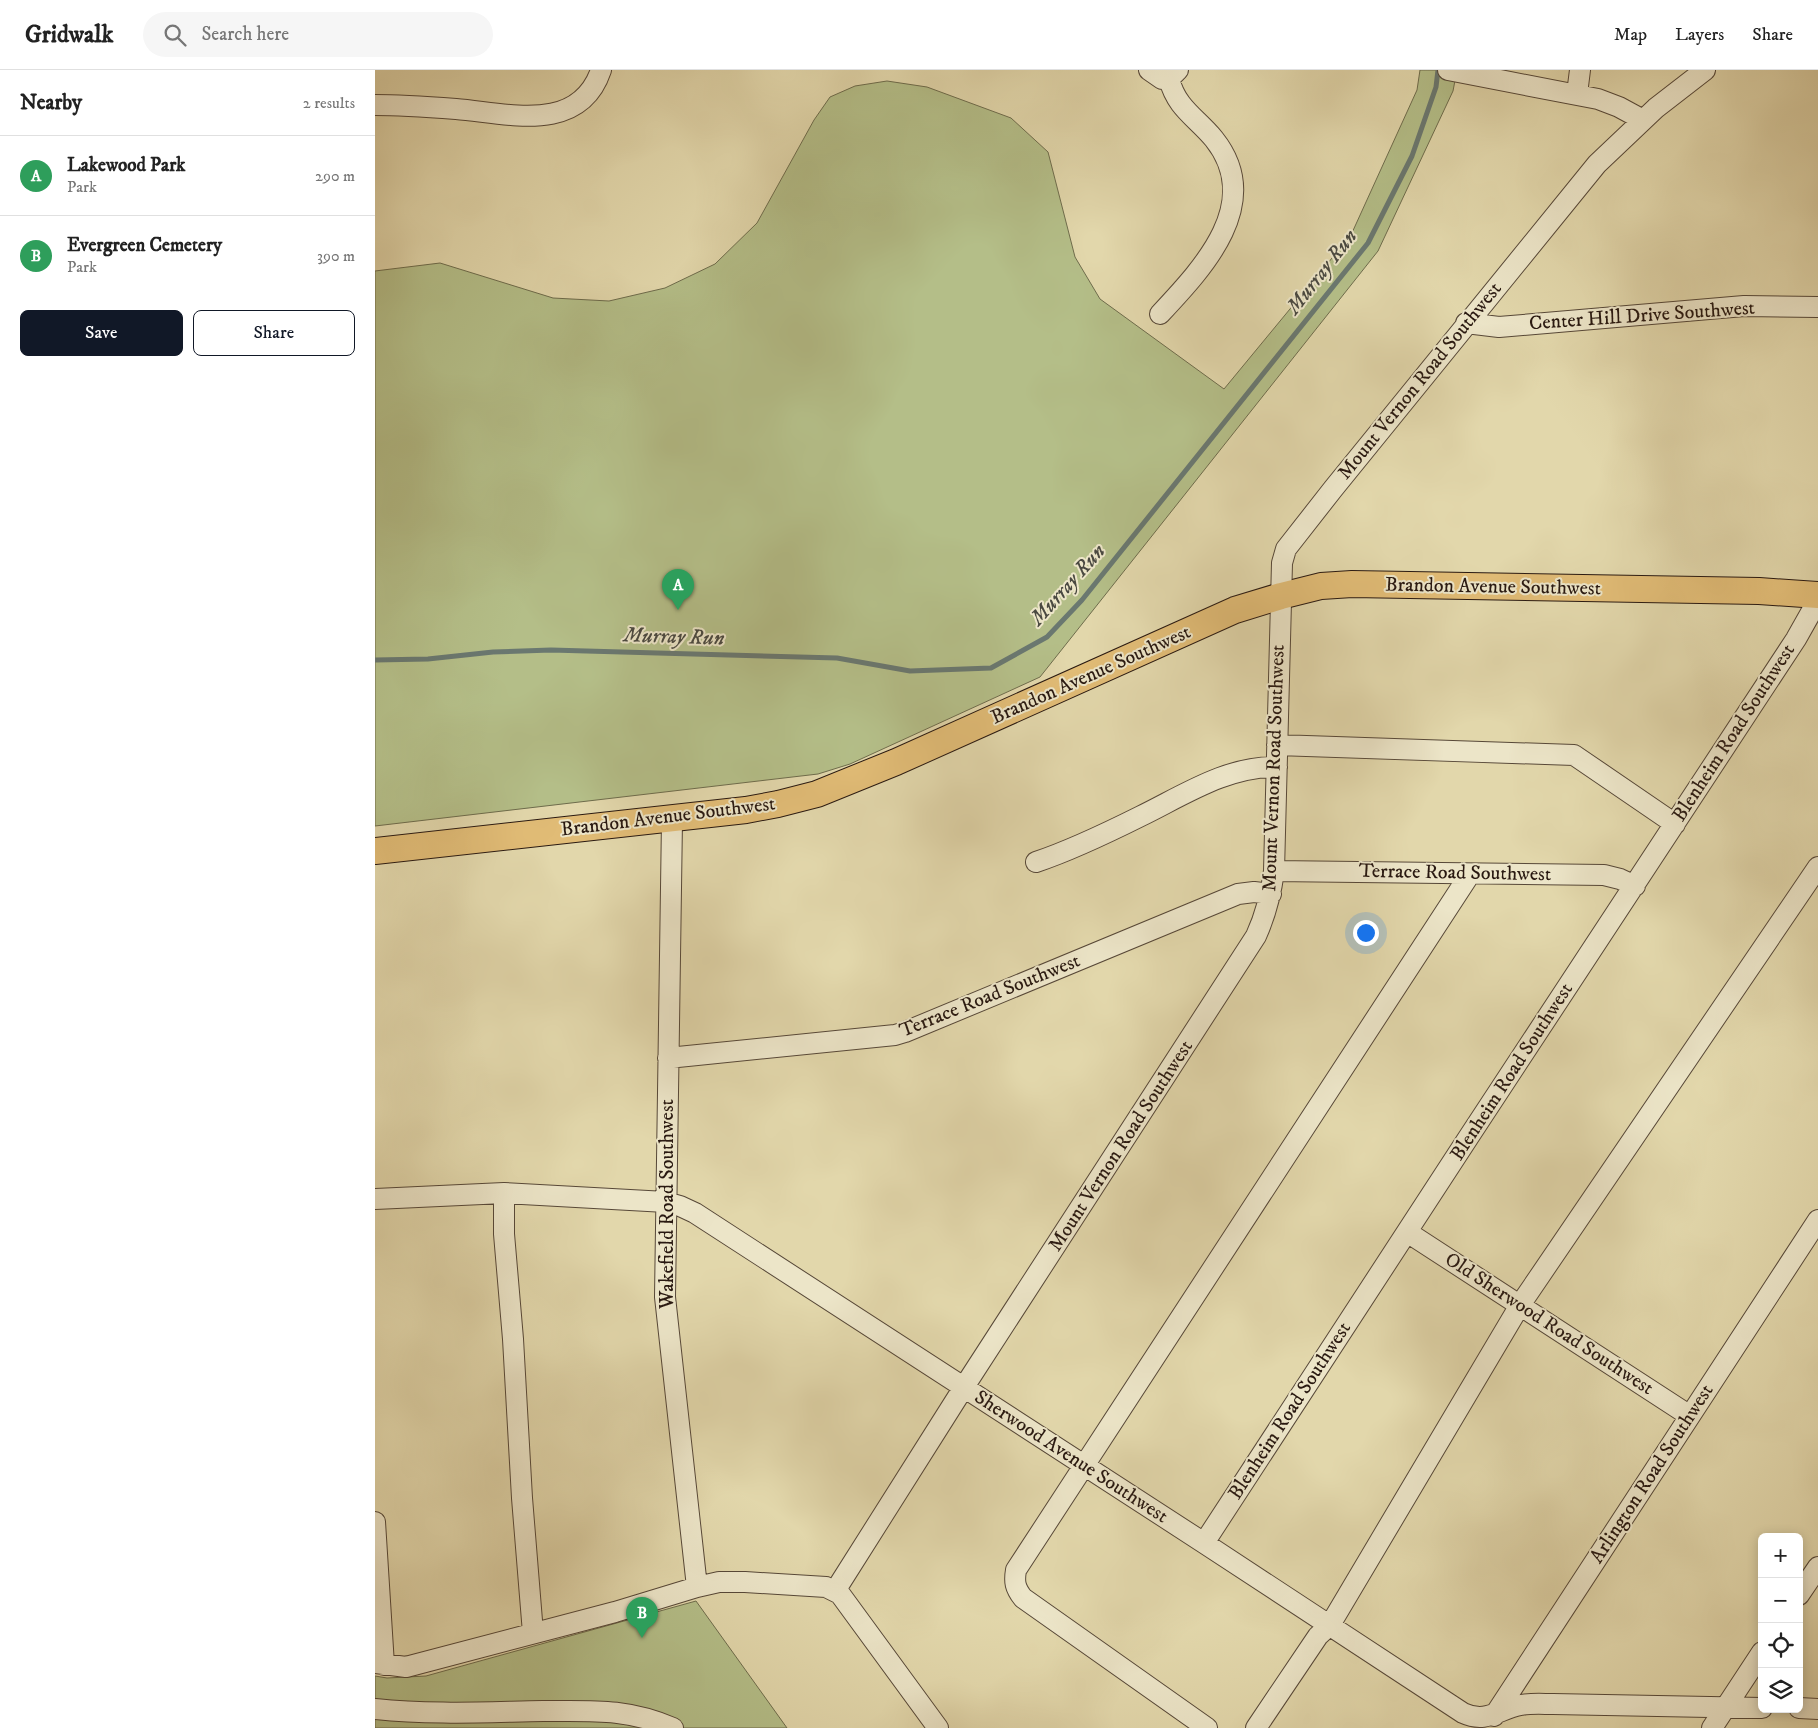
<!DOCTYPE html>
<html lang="en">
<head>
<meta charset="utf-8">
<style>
	:root { --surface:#fff; --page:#f6f6f6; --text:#222; --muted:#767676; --line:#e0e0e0; --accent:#111827 }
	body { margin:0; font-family:"IM FELL DW Pica",serif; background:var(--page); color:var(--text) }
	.controls { position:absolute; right:15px; bottom:15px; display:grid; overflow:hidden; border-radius:8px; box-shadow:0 2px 12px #0003 }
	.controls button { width:45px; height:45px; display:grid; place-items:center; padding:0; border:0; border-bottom:1px solid var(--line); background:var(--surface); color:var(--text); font:25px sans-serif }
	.you { position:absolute; left:990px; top:862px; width:18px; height:18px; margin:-12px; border:4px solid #fff; border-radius:50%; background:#1a73e8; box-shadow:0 0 0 8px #1a73e833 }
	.badge { display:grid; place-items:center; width:32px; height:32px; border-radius:50%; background:var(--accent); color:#fff; font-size:16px; font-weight:700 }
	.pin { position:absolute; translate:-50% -41px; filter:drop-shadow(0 1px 2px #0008) }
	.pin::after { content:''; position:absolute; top:26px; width:18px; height:15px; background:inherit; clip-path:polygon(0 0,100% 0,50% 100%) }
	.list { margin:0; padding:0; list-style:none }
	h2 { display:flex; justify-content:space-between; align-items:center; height:65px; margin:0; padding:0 20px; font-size:21px }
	h2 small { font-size:16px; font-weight:400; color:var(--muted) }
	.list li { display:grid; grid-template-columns:32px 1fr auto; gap:15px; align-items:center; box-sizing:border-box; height:80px; padding:0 20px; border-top:1px solid var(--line) }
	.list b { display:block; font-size:19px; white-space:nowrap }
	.list p { margin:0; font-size:16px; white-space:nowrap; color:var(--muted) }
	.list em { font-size:16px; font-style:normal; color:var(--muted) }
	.actions { display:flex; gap:10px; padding:15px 20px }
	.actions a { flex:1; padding:11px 0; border:1px solid var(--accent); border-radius:8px; text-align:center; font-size:18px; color:var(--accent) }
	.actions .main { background:var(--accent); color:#fff }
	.icon { flex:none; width:28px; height:28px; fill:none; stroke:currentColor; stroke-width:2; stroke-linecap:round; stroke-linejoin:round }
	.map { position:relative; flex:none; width:1443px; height:1658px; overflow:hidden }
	header { display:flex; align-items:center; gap:30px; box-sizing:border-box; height:70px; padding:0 25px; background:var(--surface); border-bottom:1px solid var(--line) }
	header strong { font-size:24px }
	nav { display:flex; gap:28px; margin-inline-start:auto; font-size:18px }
	.search { width:350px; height:45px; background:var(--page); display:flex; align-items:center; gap:12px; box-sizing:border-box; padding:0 18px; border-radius:28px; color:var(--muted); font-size:19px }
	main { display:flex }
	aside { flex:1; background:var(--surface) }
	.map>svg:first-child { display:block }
	.green { fill:#b4be88; stroke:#6e6c4c }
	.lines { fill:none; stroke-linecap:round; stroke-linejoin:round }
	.stream { stroke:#6a7870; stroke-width:5 }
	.minor-casing { stroke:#574838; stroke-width:22 }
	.major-casing { stroke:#291911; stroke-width:28 }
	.minor { stroke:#ece5c8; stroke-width:20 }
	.major { stroke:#e1bc76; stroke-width:26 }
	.labels { text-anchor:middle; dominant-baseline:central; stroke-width:4; stroke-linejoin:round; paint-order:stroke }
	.street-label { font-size:20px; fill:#291911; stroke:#ece5c8 }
	.water-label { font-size:21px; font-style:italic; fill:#4a4941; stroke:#ece5c8 }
</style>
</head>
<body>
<header>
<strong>Gridwalk</strong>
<div class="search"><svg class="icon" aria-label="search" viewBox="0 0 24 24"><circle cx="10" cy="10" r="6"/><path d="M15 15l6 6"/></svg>Search here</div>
<nav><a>Map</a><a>Layers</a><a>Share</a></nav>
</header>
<main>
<aside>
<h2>Nearby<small>2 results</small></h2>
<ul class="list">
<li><span class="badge" style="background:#2e9e5b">A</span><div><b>Lakewood Park</b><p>Park</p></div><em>290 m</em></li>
<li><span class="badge" style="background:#2e9e5b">B</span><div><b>Evergreen Cemetery</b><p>Park</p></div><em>390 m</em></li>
</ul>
<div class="actions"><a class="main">Save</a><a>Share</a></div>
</aside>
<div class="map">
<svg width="1443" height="1658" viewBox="0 0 1443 1658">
	<rect width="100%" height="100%" fill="#e2d7ab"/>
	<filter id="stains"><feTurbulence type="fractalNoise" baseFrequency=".004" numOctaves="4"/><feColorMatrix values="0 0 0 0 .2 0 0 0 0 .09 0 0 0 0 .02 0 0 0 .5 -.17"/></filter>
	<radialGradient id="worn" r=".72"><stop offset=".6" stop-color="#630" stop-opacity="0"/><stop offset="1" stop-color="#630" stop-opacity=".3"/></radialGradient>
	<path class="green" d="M1045,0H1082L1078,21L1003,181L665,607L475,694L443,704L0,756V201L65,193L178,228L234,231L290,218L340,194L382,153L439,50L455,27L480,16L512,11L552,17L636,48L673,82L700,187L725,229L849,319L976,165L1042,20Z
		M321,1531L412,1658H0V1606L12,1608L51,1606Z"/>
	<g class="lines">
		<path class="stream" d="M0,590L53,589L118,582L176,580L462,588L535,601L616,598L672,567L707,530L993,173L1037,86L1061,17L1063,0"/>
		<defs>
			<path id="minor" d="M774,0L787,9H794L803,0
				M1073,0L1223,29L1244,37L1268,50
				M1202,24L1205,0
				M0,35C27,35 54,37 81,39C132,43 204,65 226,0
				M785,244C828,198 890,133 839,69C821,47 802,39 794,9
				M1091,253L1124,257L1369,236L1443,237
				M902,675L1199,685L1300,754
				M297,750L290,1227L322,1517
				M661,792C697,780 732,763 766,746C809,725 852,696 902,697
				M899,801L1229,805L1245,809L1260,816
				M293,988L520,965L530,962L863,824L879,822L896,824
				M129,1123V1164L138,1269L147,1428L158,1563
				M0,1129L129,1123L291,1132L305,1136L320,1143L829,1473L1088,1643C1112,1654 1123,1639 1146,1635C1156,1633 1168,1634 1178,1634L1387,1638
				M1032,1162L1315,1346
				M0,1452L9,1595
				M829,1473L1095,1065L1421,569L1443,530
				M460,1521L589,1317L881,866C891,844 896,824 899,801L907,493L911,479L958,419L1222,94L1281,38L1330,0
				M1424,1525L1443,1497
				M0,1593L31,1597L240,1542L322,1517L344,1512H370L451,1517L465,1524L563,1658
				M1424,1638L1443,1639
				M0,1639C56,1645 111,1642 168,1641C217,1641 251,1638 298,1658
				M1119,1646L1443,1150
				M832,1658L648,1528C640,1518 639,1512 641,1500L1095,804
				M881,1658L943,1566L955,1555L1145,1235L1443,797
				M1337,1658L1387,1582"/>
			<path id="major" d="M0,781L371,740L403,734L442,724L521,692L860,540L906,526L946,516L977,514L1384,521L1443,525"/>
		</defs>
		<use href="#minor" class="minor-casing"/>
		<use href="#major" class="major-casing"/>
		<use href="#minor" class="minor"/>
		<use href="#major" class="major"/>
	</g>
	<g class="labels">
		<g class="street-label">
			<text transform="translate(1267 246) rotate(-4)">Center Hill Drive Southwest</text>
			<text transform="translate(1045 311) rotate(-51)">Mount Vernon Road Southwest</text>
			<text transform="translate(1118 517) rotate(1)">Brandon Avenue Southwest</text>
			<text transform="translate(716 605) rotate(-24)">Brandon Avenue Southwest</text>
			<text transform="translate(1359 663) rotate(-57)">Blenheim Road Southwest</text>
			<text transform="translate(899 698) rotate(-88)">Mount Vernon Road Southwest</text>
			<text transform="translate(293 747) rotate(-7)">Brandon Avenue Southwest</text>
			<text transform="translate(1080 803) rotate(1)">Terrace Road Southwest</text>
			<text transform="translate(615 926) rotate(-22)">Terrace Road Southwest</text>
			<text transform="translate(1137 1002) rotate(-57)">Blenheim Road Southwest</text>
			<text transform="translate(746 1076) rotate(-57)">Mount Vernon Road Southwest</text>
			<text transform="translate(292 1134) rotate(-90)">Wakefield Road Southwest</text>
			<text transform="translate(1174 1254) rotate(33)">Old Sherwood Road Southwest</text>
			<text transform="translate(915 1341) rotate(-57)">Blenheim Road Southwest</text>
			<text transform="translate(696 1387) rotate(33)">Sherwood Avenue Southwest</text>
			<text transform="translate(1277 1404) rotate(-57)">Arlington Road Southwest</text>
		</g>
		<g class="water-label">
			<text transform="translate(947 202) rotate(-52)">Murray Run</text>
			<text transform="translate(693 515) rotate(-48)">Murray Run</text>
			<text transform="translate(299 567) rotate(2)">Murray Run</text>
		</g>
	</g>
	<rect width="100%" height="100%" filter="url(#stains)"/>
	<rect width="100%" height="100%" fill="url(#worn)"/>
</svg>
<div class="controls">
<button>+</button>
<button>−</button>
<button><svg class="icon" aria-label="locate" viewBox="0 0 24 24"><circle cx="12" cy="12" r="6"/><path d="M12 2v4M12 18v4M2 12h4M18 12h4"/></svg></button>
<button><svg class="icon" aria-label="layers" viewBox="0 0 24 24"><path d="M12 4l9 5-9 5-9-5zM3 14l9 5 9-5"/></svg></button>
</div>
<div class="you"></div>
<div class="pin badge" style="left:303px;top:540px;background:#2e9e5b">A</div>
<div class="pin badge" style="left:267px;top:1568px;background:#2e9e5b">B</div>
</div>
</main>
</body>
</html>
